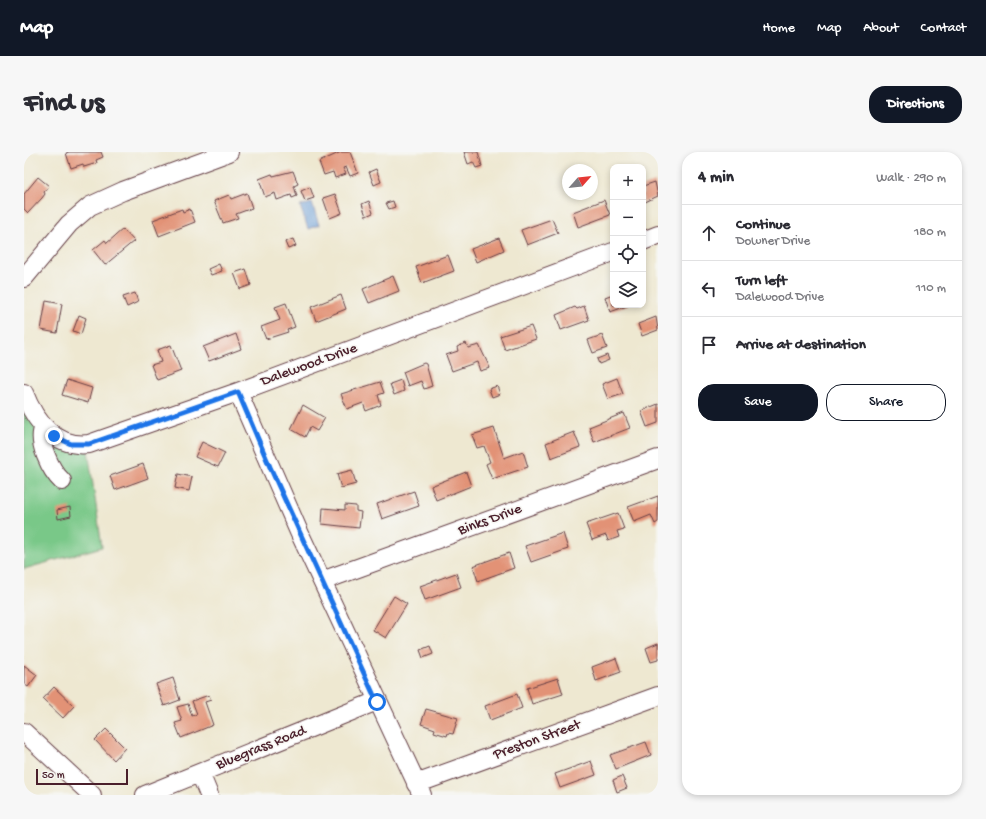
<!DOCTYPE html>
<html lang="en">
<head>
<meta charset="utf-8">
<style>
	:root { --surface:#fff; --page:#f7f7f7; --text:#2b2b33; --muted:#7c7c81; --line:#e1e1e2; --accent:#111827 }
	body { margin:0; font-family:"Gochi Hand",sans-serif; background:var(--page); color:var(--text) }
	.controls { position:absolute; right:12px; top:12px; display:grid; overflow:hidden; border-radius:8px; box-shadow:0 2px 6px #0003 }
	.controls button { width:36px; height:36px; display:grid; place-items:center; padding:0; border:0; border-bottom:1px solid var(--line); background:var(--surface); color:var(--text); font:20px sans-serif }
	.compass { position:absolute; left:538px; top:12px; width:36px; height:36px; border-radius:50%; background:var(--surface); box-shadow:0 2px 6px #0003; rotate:63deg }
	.scale { position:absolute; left:12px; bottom:10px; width:92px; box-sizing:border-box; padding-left:4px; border:2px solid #4a1f2b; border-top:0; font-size:11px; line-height:14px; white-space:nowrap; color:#4a1f2b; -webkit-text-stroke:3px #f6f6f2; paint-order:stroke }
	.stop { position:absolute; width:12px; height:12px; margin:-9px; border:3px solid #1a73e8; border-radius:50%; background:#fff }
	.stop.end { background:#1a73e8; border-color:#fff; box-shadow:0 1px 4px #0008 }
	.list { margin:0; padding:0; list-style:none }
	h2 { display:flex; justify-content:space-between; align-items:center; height:52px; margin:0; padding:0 16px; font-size:17px }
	h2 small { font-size:13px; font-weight:400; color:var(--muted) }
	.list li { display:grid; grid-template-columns:26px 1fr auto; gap:12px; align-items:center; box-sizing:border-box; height:56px; padding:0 16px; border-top:1px solid var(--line) }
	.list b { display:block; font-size:15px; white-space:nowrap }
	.list p { margin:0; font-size:13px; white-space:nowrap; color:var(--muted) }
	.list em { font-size:13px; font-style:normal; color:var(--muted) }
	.actions { display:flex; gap:8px; padding:12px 16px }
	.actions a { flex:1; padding:9px 0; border:1px solid var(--accent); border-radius:16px; text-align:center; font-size:14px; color:var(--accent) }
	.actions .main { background:var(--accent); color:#fff }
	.icon { flex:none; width:22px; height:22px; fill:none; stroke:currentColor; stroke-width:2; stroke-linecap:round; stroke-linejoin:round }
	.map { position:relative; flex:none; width:634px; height:643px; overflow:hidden; border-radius:16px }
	header { display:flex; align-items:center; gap:24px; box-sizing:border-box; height:56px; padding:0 20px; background:var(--accent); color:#fff }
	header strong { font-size:19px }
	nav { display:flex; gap:22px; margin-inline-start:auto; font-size:14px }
	.intro { display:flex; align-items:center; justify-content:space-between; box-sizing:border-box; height:96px; padding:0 24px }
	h1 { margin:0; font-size:28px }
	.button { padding:10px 18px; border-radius:16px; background:var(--accent); color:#fff; font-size:14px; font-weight:700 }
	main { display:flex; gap:24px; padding:0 24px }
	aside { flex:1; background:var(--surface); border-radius:16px; box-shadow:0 2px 6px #0003 }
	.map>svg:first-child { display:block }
	.green { fill:#79c888; stroke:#62745a }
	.water { fill:#6b9cd5; stroke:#5a5e80 }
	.building { fill:#e29276 }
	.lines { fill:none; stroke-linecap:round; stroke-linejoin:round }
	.minor-casing { stroke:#633d44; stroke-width:20 }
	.minor { stroke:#fff; stroke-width:18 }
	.route { stroke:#1a73e8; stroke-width:5 }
	.labels { text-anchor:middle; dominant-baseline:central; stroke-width:3; stroke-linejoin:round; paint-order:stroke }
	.street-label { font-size:15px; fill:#4a1f2b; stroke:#f6f6f2 }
</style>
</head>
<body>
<header>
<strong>Map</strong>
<nav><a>Home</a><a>Map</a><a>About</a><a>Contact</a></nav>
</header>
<div class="intro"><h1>Find us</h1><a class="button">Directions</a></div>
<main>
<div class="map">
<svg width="634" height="643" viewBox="0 0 634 643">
	<rect width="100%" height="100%" fill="#f6f6f2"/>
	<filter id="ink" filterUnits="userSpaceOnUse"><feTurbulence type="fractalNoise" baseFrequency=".025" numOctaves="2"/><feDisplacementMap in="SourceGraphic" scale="8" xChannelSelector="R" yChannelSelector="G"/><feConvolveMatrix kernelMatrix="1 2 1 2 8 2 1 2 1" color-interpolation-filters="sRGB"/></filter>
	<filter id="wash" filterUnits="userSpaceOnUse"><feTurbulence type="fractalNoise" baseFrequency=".012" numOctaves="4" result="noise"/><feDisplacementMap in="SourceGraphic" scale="16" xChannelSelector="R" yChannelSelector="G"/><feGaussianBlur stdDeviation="0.9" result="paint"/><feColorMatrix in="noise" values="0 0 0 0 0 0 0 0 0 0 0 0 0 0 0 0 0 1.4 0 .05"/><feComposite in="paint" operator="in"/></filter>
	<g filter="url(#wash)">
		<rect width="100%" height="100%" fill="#eee8d1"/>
		<path class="green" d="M0,253L64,298L78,395L0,417Z"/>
		<path class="water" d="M288,51L295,73L284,77L276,54Z"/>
		<g id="blocks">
			<path class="building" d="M45,0H77L79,5L72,8L73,11L60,15L59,12L47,16L42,1Z
				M317,0H326L334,21L326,24L322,15L319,16L322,22L311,26L309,20L300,23L295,10Z
				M440,0H454L458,14L452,16L449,10L444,12Z
				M352,17L357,30L350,33L345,20Z
				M269,19L274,32L270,34L273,44L268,46L267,43L253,48L251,41L241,45L235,27L248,22L249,24Z
				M14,25L25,34L20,40L21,42L18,46L4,61L0,57V42Z
				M631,30L634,44L619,51V34Z
				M286,35L290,46L281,49L277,39Z
				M223,41L228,56L212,62L214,66L199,71L190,49L205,43L207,47Z
				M311,42L318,61L306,66L299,46Z
				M580,48L586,63L554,75L549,60Z
				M345,49L349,61L342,64L338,52Z
				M369,49L371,55L365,57L362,51Z
				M158,57L159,60L166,57L171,70L135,84L129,68Z
				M528,67L534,81L503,93L497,78Z
				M99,77L110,89L81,113L69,98L81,88L83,91Z
				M475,86L480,98L452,110L447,97Z
				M269,87L272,94L264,97L261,90Z
				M424,103L430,119L398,131L392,115Z
				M195,112L198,119L187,123L184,117Z
				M222,117L227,133L216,137L210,121Z
				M369,124L375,139L345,151L339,137Z
				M111,141L114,150L103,155L99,145Z
				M589,142V153H606L586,160L581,145Z
				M317,143L322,157L292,169L287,155Z
				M22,149L38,152L33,181L17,178Z
				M262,151L271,175L263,178L264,180L242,187L237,175L256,168L251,155Z
				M560,154L565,168L537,178L532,163L551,155L553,157Z
				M55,163L62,166L57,182L49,179Z
				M632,165L634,178L618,184L614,172Z
				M507,174L512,187L481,198L476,184Z
				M212,182L217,197L185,209L179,195Z
				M578,183L583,196L569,201L564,188Z
				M442,191L444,196L455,193L466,216L456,219L453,210L428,219L422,203L434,199L433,195Z
				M147,193L157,219L133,228L127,213L137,210L133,198Z
				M583,203L585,208L575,212L573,207Z
				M400,211L402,212L408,234L400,237L397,229L384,234L379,220Z
				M593,226L599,242L584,247L578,232Z
				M43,228L68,236L64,251L38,243Z
				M377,228L380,239L370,243L366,232Z
				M356,230L360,241L354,243L357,253L342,259L339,251L323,257L317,242Z
				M473,234L476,242L468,245L465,237Z
				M634,252V271L623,275L617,259Z
				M279,253L301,266L293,279L286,275L281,285L267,277Z
				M600,261L606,276L570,290L565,275Z
				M470,276L480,306L499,299L504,315L468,327L462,312L466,310L460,294L453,296L448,283Z
				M550,280L556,295L527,306L522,291Z
				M178,290L201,301L194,315L171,305Z
				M119,312L124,326L91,338L86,324Z
				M328,318L332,332L317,336L313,322Z
				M442,320L447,334L412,348L407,334Z
				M154,322L168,325L165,339L151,336Z
				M390,339L395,354L358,367L353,352Z
				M634,344V370L631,372L627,363L610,370L604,355Z
				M321,353L332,354V359L337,360L335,376L298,372L299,356L321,358Z
				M46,355L47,364L34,367L33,358Z
				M594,361L600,377L593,379L595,385L584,389L582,383L568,388L562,372Z
				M539,381L544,397L507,410L501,394Z
				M485,401L490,416L454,429L449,414Z
				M432,421L437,435L401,448L396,434Z
				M370,444L383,452L362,486L349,478Z
				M634,491V508L627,510L622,496Z
				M406,494L409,502L399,506L396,498Z
				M592,506L597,520L572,529L568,515Z
				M0,513L13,523L4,535L0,532Z
				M149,526L156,548L140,554L132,532Z
				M534,526L539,542L508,552L503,536Z
				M30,535L50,554L39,566L19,547Z
				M493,542L498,556L466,568L461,554Z
				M185,543L187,548L181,550L189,573L157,586L151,571L158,569L153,555L164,552L168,564L173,562L168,549Z
				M402,557L434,566L429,582L424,581L423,584L410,580L411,577L397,572Z
				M82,577L101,596L90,608L71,588Z
				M622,590L627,603L592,617L586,603Z
				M567,609L572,623L536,636L531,622Z
				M598,624L603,636L593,640L589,628Z"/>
		</g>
	</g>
	<g filter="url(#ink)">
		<use href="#blocks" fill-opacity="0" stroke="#633d44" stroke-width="1"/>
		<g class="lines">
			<defs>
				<path id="minor" d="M619,89L634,83
					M0,126L45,72L66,54L99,39L205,0
					M214,240L275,380L398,643
					M0,241C11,270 32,296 65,292L214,240L589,100
					M20,275C12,289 27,319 38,329
					M298,429L634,307
					M0,580L68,643
					M176,621L185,643
					M392,632L634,544
					M121,643L353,549"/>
			</defs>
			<use href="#minor" class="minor-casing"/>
			<use href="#minor" class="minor"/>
		</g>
	</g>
	<g class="lines" filter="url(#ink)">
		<path class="route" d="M30,284L47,292H65L214,240L246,315L353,550"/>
	</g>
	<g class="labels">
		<g class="street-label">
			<text transform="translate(285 213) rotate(-20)">Dalewood Drive</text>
			<text transform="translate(466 368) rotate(-20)">Binks Drive</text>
			<text transform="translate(513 588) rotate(-20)">Preston Street</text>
			<text transform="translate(237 596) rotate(-22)">Bluegrass Road</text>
		</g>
	</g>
</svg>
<div class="controls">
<button>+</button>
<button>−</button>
<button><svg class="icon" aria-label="locate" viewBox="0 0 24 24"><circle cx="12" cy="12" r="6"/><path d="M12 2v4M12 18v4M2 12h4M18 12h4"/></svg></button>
<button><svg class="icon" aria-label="layers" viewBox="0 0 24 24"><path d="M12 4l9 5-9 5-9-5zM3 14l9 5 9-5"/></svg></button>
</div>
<svg class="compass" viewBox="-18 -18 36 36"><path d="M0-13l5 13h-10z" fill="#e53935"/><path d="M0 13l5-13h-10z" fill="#7c7c81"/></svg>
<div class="scale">50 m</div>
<div class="stop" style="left:353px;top:550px"></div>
<div class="stop end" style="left:30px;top:284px"></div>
</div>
<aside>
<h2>4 min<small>Walk · 290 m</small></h2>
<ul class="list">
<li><svg class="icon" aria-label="ahead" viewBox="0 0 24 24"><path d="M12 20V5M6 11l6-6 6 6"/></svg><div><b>Continue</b><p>Downer Drive</p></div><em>180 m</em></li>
<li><svg class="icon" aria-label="left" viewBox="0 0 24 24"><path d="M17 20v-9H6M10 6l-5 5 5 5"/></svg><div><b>Turn left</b><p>Dalewood Drive</p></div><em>110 m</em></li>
<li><svg class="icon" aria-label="arrive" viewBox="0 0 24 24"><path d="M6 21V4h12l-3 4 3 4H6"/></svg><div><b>Arrive at destination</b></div></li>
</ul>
<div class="actions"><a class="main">Save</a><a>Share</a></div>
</aside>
</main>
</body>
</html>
